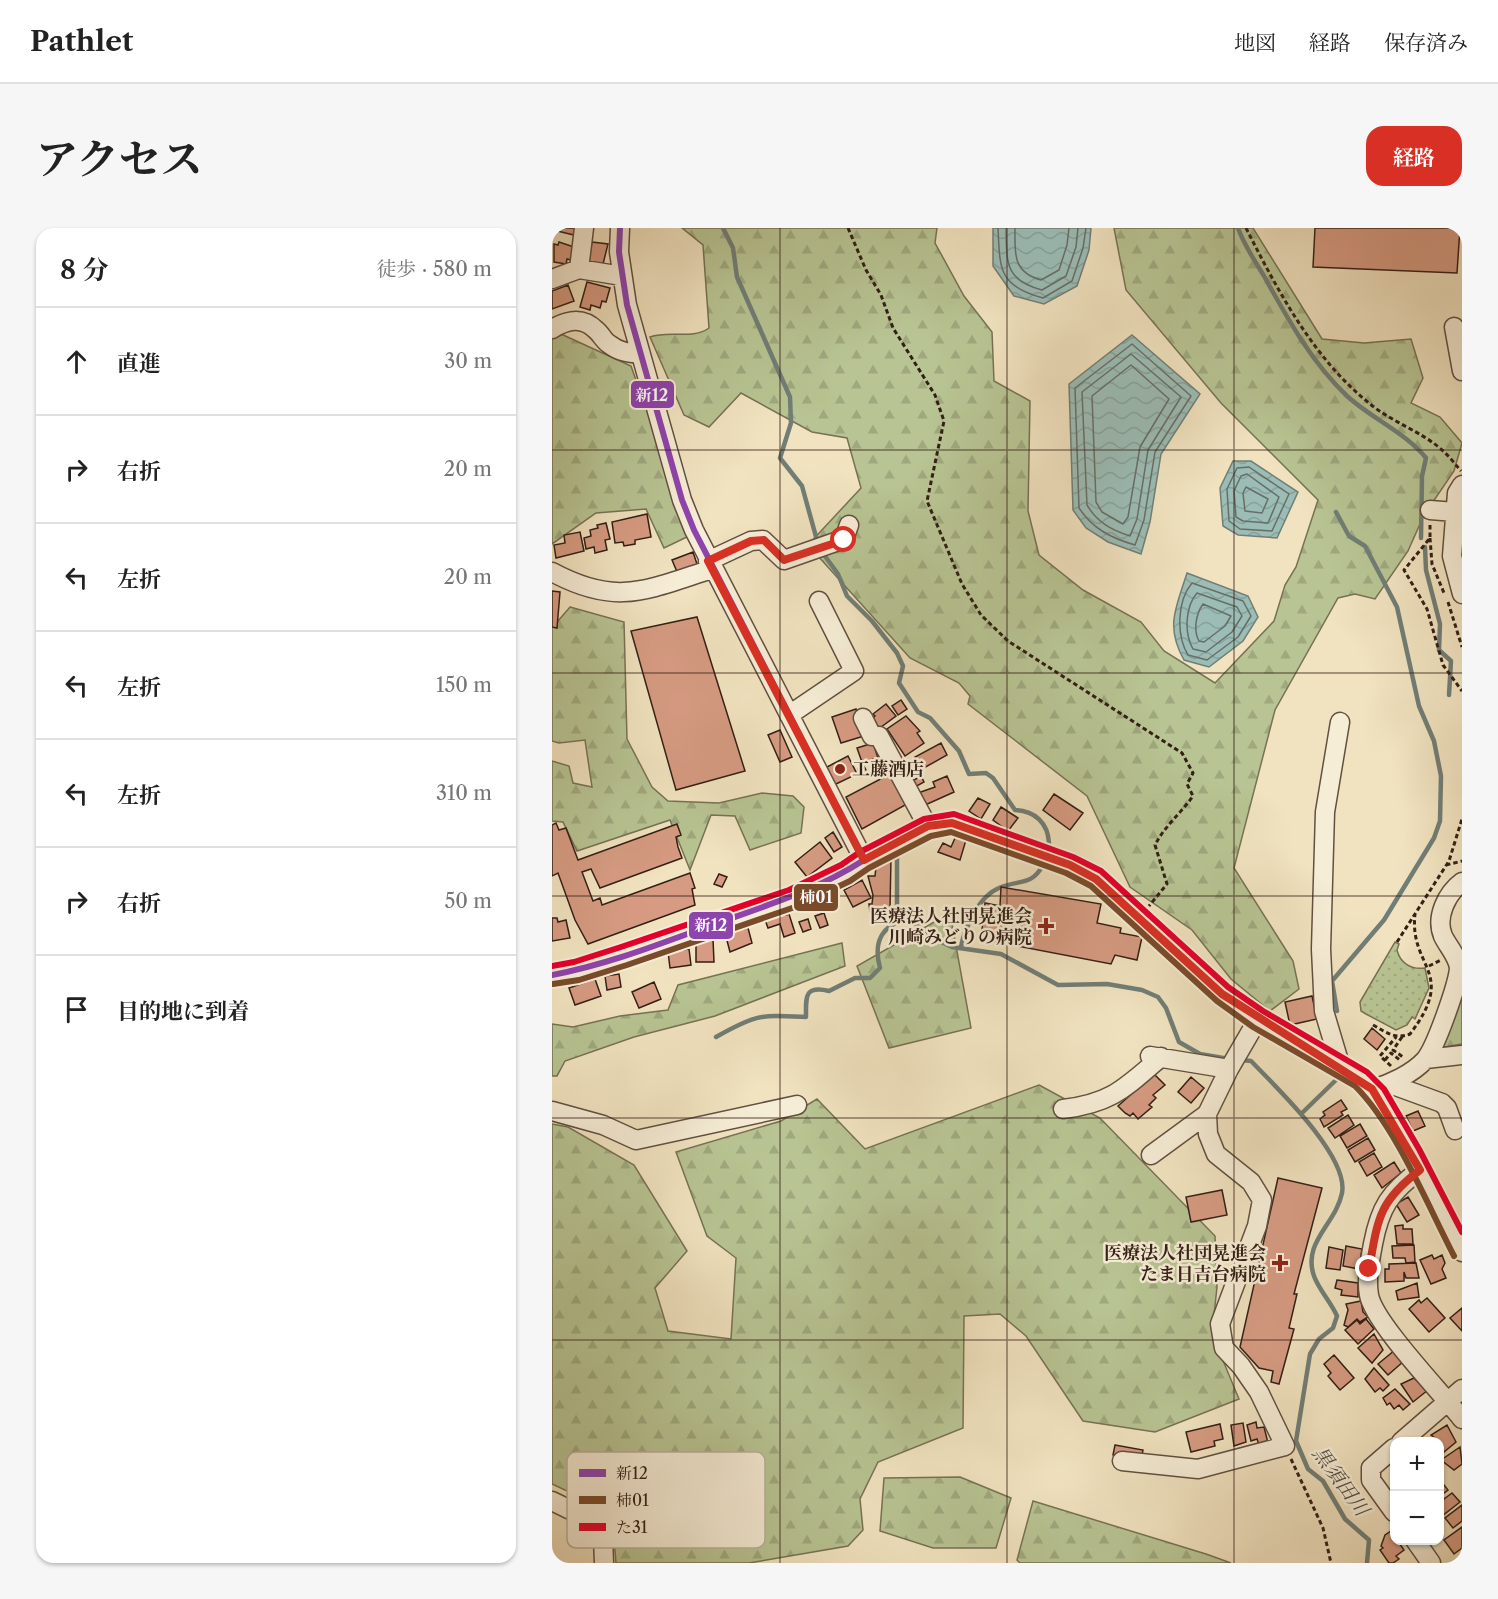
<!DOCTYPE html>
<html lang="ja">
<head>
<meta charset="utf-8">
<style>
	:root { --surface:#fff; --page:#f6f6f6; --text:#222; --muted:#767676; --line:#e0e0e0; --accent:#d93025 }
	body { margin:0; font-family:"Libre Caslon Text","Noto Serif JP",serif; background:var(--page); color:var(--text) }
	.controls { position:absolute; right:18px; bottom:18px; display:grid; overflow:hidden; border-radius:12px; box-shadow:0 2px 4px #0004 }
	.controls button { width:54px; height:54px; display:grid; place-items:center; padding:0; border:0; border-bottom:2px solid var(--line); background:var(--surface); color:var(--text); font:30px sans-serif }
	.stop { position:absolute; width:18px; height:18px; margin:-14px; border:4px solid #d93025; border-radius:50%; background:#fff }
	.stop.end { background:#d93025; border-color:#fff; box-shadow:0 2px 6px #0008 }
	.list { margin:0; padding:0; list-style:none }
	h2 { display:flex; justify-content:space-between; align-items:center; height:78px; margin:0; padding:0 24px; font-size:26px }
	h2 small { font-size:20px; font-weight:400; color:var(--muted) }
	.list li { display:grid; grid-template-columns:39px 1fr auto; gap:18px; align-items:center; box-sizing:border-box; height:108px; padding:0 24px; border-top:2px solid var(--line) }
	.list b { display:block; font-size:22px; white-space:nowrap }
	.list em { font-size:20px; font-style:normal; color:var(--muted) }
	.icon { flex:none; width:33px; height:33px; fill:none; stroke:currentColor; stroke-width:2; stroke-linecap:round; stroke-linejoin:round }
	.map { position:relative; flex:none; width:910px; height:1335px; overflow:hidden; border-radius:18px }
	header { display:flex; align-items:center; gap:36px; box-sizing:border-box; height:84px; padding:0 30px; background:var(--surface); border-bottom:2px solid var(--line) }
	header strong { font-size:28px }
	nav { display:flex; gap:33px; margin-inline-start:auto; font-size:21px }
	.intro { display:flex; align-items:center; justify-content:space-between; box-sizing:border-box; height:144px; padding:0 36px }
	h1 { margin:0; font-size:42px }
	.button { padding:15px 27px; border-radius:18px; background:var(--accent); color:#fff; font-size:21px; font-weight:700 }
	main { display:flex; gap:36px; padding:0 36px }
	aside { flex:1; background:var(--surface); border-radius:18px; box-shadow:0 2px 4px #0004 }
	.map>svg:first-child { display:block }
	.forest { fill:url(#forest-firs); stroke:#767254; stroke-width:1.5 }
	.park { fill:url(#park-dots); stroke:#767254; stroke-width:1.5 }
	.water { fill:url(#water-waves); stroke:#717e76; stroke-width:1.5 }
	.lines { fill:none; stroke-linecap:round; stroke-linejoin:round }
	.shore { stroke:#676e66; stroke-width:1.5 }
	.stream { stroke:#717e76; stroke-width:4.5 }
	.building { fill:#d69b82; stroke:#331f16; stroke-width:1.5 }
	.minor-casing { stroke:#625040; stroke-width:21 }
	.path { stroke:#331f16; stroke-width:3; stroke-dasharray:4.5 3; stroke-linecap:butt }
	.minor { stroke:#f6edd6; stroke-width:18 }
	.bus-1-casing { stroke:#f6edd6; stroke-width:10 }
	.bus-2-casing { stroke:#f6edd6; stroke-width:10 }
	.bus-3-casing { stroke:#f6edd6; stroke-width:10 }
	.bus-1 { stroke:#8e44ad; stroke-width:6 }
	.bus-2 { stroke:#7a4b2a; stroke-width:6 }
	.bus-3 { stroke:#e4002b; stroke-width:6 }
	.route { stroke:#d93025; stroke-width:8 }
	.grid { fill:none; stroke:#331f16; stroke-width:1.5; stroke-opacity:0.55 }
	.poi-dot { fill:#8f2418; stroke:#f6edd6; stroke-width:2 }
	.labels { text-anchor:middle; dominant-baseline:central; stroke-width:5; stroke-linejoin:round; paint-order:stroke }
	.poi-label { font-size:18px; font-weight:bold; fill:#331f16; stroke:#f6edd6; text-anchor:end }
	.water-label { font-size:20px; font-style:italic; fill:#524e46; stroke:#f6edd6 }
	.key { fill:#f6edd6; stroke:#bcaf9c; stroke-width:1.5 }
	.key-label { font-size:16px; fill:#331f16 }
	.line-badge { stroke:#f6edd6; stroke-width:2 }
	.badge-label { font-size:16px; text-anchor:middle; font-weight:bold; fill:#fff }
</style>
</head>
<body>
<header>
<strong>Pathlet</strong>
<nav><a>地図</a><a>経路</a><a>保存済み</a></nav>
</header>
<div class="intro"><h1>アクセス</h1><a class="button">経路</a></div>
<main>
<aside>
<h2>8 分<small>徒歩 · 580 m</small></h2>
<ul class="list">
<li><svg class="icon" aria-label="ahead" viewBox="0 0 24 24"><path d="M12 20V5M6 11l6-6 6 6"/></svg><div><b>直進</b></div><em>30 m</em></li>
<li><svg class="icon" aria-label="right" viewBox="0 0 24 24"><path d="M7 20v-9h11M14 6l5 5-5 5"/></svg><div><b>右折</b></div><em>20 m</em></li>
<li><svg class="icon" aria-label="left" viewBox="0 0 24 24"><path d="M17 20v-9H6M10 6l-5 5 5 5"/></svg><div><b>左折</b></div><em>20 m</em></li>
<li><svg class="icon" aria-label="left" viewBox="0 0 24 24"><path d="M17 20v-9H6M10 6l-5 5 5 5"/></svg><div><b>左折</b></div><em>150 m</em></li>
<li><svg class="icon" aria-label="left" viewBox="0 0 24 24"><path d="M17 20v-9H6M10 6l-5 5 5 5"/></svg><div><b>左折</b></div><em>310 m</em></li>
<li><svg class="icon" aria-label="right" viewBox="0 0 24 24"><path d="M7 20v-9h11M14 6l5 5-5 5"/></svg><div><b>右折</b></div><em>50 m</em></li>
<li><svg class="icon" aria-label="arrive" viewBox="0 0 24 24"><path d="M6 21V4h12l-3 4 3 4H6"/></svg><div><b>目的地に到着</b></div></li>
</ul>
</aside>
<div class="map">
<svg width="910" height="1335" viewBox="0 0 910 1335">
	<defs>
		<pattern id="forest-firs" width="22" height="20" patternUnits="userSpaceOnUse" patternTransform="scale(1.5)"><rect width="22" height="20" fill="#b8c493"/><path d="M5 1l3.5 6h-7zM16 11l3.5 6h-7z" fill="#9fa87e"/></pattern>
		<pattern id="park-dots" width="8" height="8" patternUnits="userSpaceOnUse" patternTransform="scale(1.5)"><rect width="8" height="8" fill="#b8c493"/><path d="M2 2h.1M6 6h.1" fill="none" stroke="#9fa87e" stroke-width="1.8" stroke-linecap="round"/></pattern>
		<pattern id="water-waves" width="16" height="10" patternUnits="userSpaceOnUse" patternTransform="scale(1.5)"><rect width="16" height="10" fill="#9bbdb6"/><path d="M0 5q4-4 8 0t8 0" fill="none" stroke="#86a29c"/></pattern>
	</defs>
	<rect width="100%" height="100%" fill="#f1e3c0"/>
	<filter id="stains"><feTurbulence type="fractalNoise" baseFrequency=".00333" numOctaves="4"/><feColorMatrix values="0 0 0 0 .2 0 0 0 0 .09 0 0 0 0 .02 0 0 0 .5 -.17"/></filter>
	<radialGradient id="worn" r=".72"><stop offset=".6" stop-color="#630" stop-opacity="0"/><stop offset="1" stop-color="#630" stop-opacity=".3"/></radialGradient>
	<path class="forest" d="M130,0H385L383,15L412,68L440,104L442,153L478,173L476,283L487,327L531,362L589,394L612,423L663,455L722,393L733,357L744,339L766,272L669,175L574,62L562,0H701L770,111L812,115L859,111L871,150L859,175L888,189L910,215L902,243L872,287L856,323L823,371L803,366L786,370L723,482L682,640L741,733L747,761L718,783L679,751L640,702L578,659L535,568L416,476L418,468L407,455L358,430L256,317L309,260L295,210L260,204L189,165L157,199L132,187L98,109C117,102 141,112 157,100L151,17Z
		M9,106L79,138L139,307L112,320L94,281L44,285L0,316V110Z
		M18,379L72,394L75,511L100,559L116,573L167,575L210,565L241,568L252,579L249,605L198,622L183,588L159,587L138,642L118,592L25,623L11,594L0,593V533L17,538L21,555L40,559L33,512L7,515L0,513V400Z
		M398,685L419,800L337,820L305,738Z
		M290,715L293,738L163,788L82,809L13,833L5,848H0V796L21,799L68,788L116,782L126,757Z
		M910,754V816L887,820Z
		M487,857L548,890L663,1008L665,1059L660,1106L687,1171L603,1204L531,1193L474,1108L448,1086L412,1088L411,1200L326,1234L308,1271L311,1302L296,1318L197,1335H64L60,1284L0,1256V896L16,899L82,937L135,1023L103,1060L116,1103L179,1111L184,1030L155,1008L124,924L229,893L265,871L313,921Z
		M408,1249L459,1270L444,1320H381L328,1303L332,1250Z
		M481,1273L654,1326L679,1335H468L465,1332Z"/>
	<path class="park" d="M843,714L847,716L845,722C848,735 859,742 873,740L877,760L863,791L860,789L855,797L844,802L814,786L809,783L808,774Z"/>
	<path class="water" d="M441,0H539L537,22L525,58L492,76L462,68L441,38Z
		M580,107L648,166L609,226L598,294L589,326L556,314L534,300L521,282L517,156Z
		M681,233H699L746,264L725,310L686,307L671,298L668,260Z
		M635,345L696,368L706,389L691,413L657,439L632,432C613,398 624,380 635,345Z"/>
	<g class="lines">
		<path class="shore" d="M446,0C448,41 446,58 491,70L520,53L531,20L534,0
			M454,0C455,34 452,52 490,62L514,48L524,19L526,0
			M463,0C463,25 460,44 489,52L507,42L515,17L517,0
			M580,116L639,168L603,224L592,292L583,317C559,310 541,301 527,280L523,160Z
			M579,126L629,169L596,222L585,291L578,308C559,302 545,294 535,277L530,164Z
			M579,137L617,171L588,219L576,289L571,296L550,284L544,274L540,168Z
			M697,239L737,266L720,303L688,301L677,293L675,261L685,240Z
			M695,246L727,269L716,295L691,293L684,289L682,263L689,248Z
			M694,259L716,271L710,285L693,283L691,265Z
			M640,355L691,373L699,388L686,409L655,432L636,427C624,407 625,373 640,355Z
			M645,365L685,379L690,388L680,404L654,424L641,421C632,405 633,379 645,365Z
			M651,376L679,388L673,398L652,414L647,413C641,402 644,386 651,376Z"/>
		<path class="stream" d="M171,0L181,20L185,49L238,169L239,195L228,230L250,258L266,316
			M686,0C692,17 703,33 712,48C736,91 759,134 795,168C819,190 854,205 874,230L870,248L869,310
			M784,284L797,308L813,318L845,379L867,478L882,513L889,548L888,593L882,610L832,692L780,753L785,783
			M873,319L874,342L888,396L887,422L899,433L897,467
			M270,324L286,346L295,368L320,393L345,425L351,438L347,455L366,484L378,490L407,523L417,546L434,545L441,550L463,582C483,583 496,595 497,615
			M345,626V677L354,688L381,710L400,719L449,726L506,757L555,756L590,762L606,769L614,780L627,814L648,826L677,831
			M409,719C413,699 427,668 447,660C467,651 479,659 491,637
			M164,809C205,786 207,787 254,789C254,769 252,757 277,763L303,750H318L328,740C321,714 329,698 356,690
			M689,832L699,833C724,859 797,928 790,965C784,996 750,1014 762,1048C767,1062 779,1074 785,1088L781,1100L767,1111L758,1126L744,1213L756,1241L771,1253L793,1291L817,1312L815,1335
			M750,885L785,851"/>
	</g>
	<path class="building" d="M6,0H24L22,7L5,3Z
		M763,0H908L905,45L761,39Z
		M7,14L22,19L19,32L15,31L14,36L2,34V16L6,17Z
		M40,14L56,16L51,36L36,35Z
		M35,54L58,60L54,74L50,73L48,80L39,77L38,82L28,79Z
		M16,57L22,73L0,81V63Z
		M95,286L99,309L83,312V316L72,318L71,314L63,315L60,294Z
		M54,295L58,311L53,312L55,322L43,325L42,319L34,321L32,310L39,308L38,302L46,300L45,297Z
		M28,304L32,323L4,330L2,317L13,315L12,307Z
		M141,324L146,339L126,346L120,332Z
		M0,363L8,364L5,400L0,399Z
		M145,389L193,543L124,562L79,403Z
		M349,472L355,481L346,487L340,478Z
		M334,476L344,488L325,502L318,492L323,488L321,486Z
		M304,481L312,508L289,515L280,489Z
		M354,488L368,503L365,505L372,515L353,528L335,501Z
		M228,502L240,529L228,534L216,507Z
		M321,515L326,530L310,534L305,520Z
		M389,515L395,527L370,541L363,529Z
		M296,528L305,546L282,557L273,540Z
		M312,538L316,546L309,549L306,541Z
		M338,546L355,576L310,601L294,569Z
		M369,548L372,554L363,559L360,553Z
		M395,548L402,564L371,578L366,565L383,559L381,554Z
		M502,566L531,585L518,602L491,582Z
		M426,570L438,576L429,591L417,583Z
		M449,579L466,590L456,603L441,592Z
		M4,595L7,602L14,600L26,632L125,596L129,607L124,609L126,619L130,630L48,660L39,641L30,644L41,673L48,670L50,677L138,645L143,660L140,661L143,677L36,716L23,692L6,645L0,648V597Z
		M281,604L290,619L282,624L273,610Z
		M404,608L414,612L408,632L386,624L391,615L399,619Z
		M268,614L280,630L255,649L243,634Z
		M339,629L338,681L318,684L317,676H320L321,667L316,648H323L324,639Z
		M167,646L175,649L170,659L162,656Z
		M310,652L319,670L301,679L292,662Z
		M449,659L549,676L545,695L569,700L568,705L590,709L585,732L563,727L559,736L429,711L433,675L448,678Z
		M233,683L234,687L237,686L243,705L232,709L228,696L216,700L212,689Z
		M272,685L276,697L268,700L263,688Z
		M0,690H5L6,694L14,692L18,710L0,713Z
		M256,691L259,701L251,704L247,694Z
		M196,700L200,715L178,724L173,705Z
		M161,711L162,734H144V712Z
		M137,721L139,737L118,740L116,724Z
		M67,746L69,759L55,762L53,748Z
		M43,751L49,768L23,777L17,760Z
		M102,754L109,771L87,780L80,764Z
		M760,768L765,791L738,797L733,774Z
		M820,800L833,811L825,822L812,811Z
		M602,846L613,857L601,867L604,870L597,877L600,879L586,891L581,885L578,888L573,885L566,878Z
		M639,849L652,860L639,875L626,864Z
		M789,872L795,881L789,884L791,887L772,899L768,891L773,887L771,884Z
		M866,883L873,898L861,903L854,888Z
		M796,887L802,897L783,910L776,900Z
		M808,896L815,908L795,920L788,908Z
		M816,910L823,922L803,934L796,922Z
		M822,925L830,939L815,948L807,934Z
		M842,934L849,945L830,960L822,947Z
		M726,950L770,960L742,1066H745L737,1100L742,1101L727,1156L719,1154L721,1143L707,1140L688,1119Z
		M670,962L675,987L639,994L634,969Z
		M856,969L867,987L855,994L844,976Z
		M851,997V1001H860L861,1016H845L843,998Z
		M862,1017L863,1034L854,1035L853,1030H841L840,1018Z
		M794,1018L810,1021L807,1041L791,1038Z
		M777,1019L791,1022L788,1042L774,1040Z
		M880,1027L882,1031L890,1027L893,1035L890,1041L894,1050L879,1056L868,1032Z
		M864,1035L867,1050H854L852,1044V1053L833,1054V1041H837V1036Z
		M785,1052L806,1055V1069L789,1067L790,1062L783,1060Z
		M865,1055L867,1069L846,1072L844,1063Z
		M875,1070L893,1090L877,1104L857,1081L867,1072L869,1075Z
		M809,1073L811,1084L816,1089L808,1094L805,1091L796,1099L792,1097L796,1082L794,1076Z
		M910,1080V1103L898,1090Z
		M814,1091L822,1101L806,1116L793,1102L805,1092L808,1096Z
		M822,1106L831,1122L820,1135L806,1120Z
		M843,1122L852,1133L836,1147L826,1136Z
		M782,1127L802,1150L788,1162L776,1148L779,1145L772,1136Z
		M822,1140L837,1157L831,1163L828,1160L823,1164L813,1151Z
		M862,1150L865,1153L868,1152L876,1162L861,1174L849,1156Z
		M843,1161L858,1176L851,1182L847,1177L842,1181L838,1175L835,1177L831,1170Z
		M704,1194L705,1200L712,1199L716,1215L707,1217L705,1211L699,1213L695,1197Z
		M691,1195L694,1214L682,1218L679,1197Z
		M668,1196L671,1211L662,1213L663,1218L639,1224L634,1204Z
		M895,1197L904,1214L892,1224L888,1214L879,1207Z
		M563,1217L591,1222L589,1232L561,1227Z
		M908,1219L910,1236L902,1242L889,1232Z
		M888,1252L896,1262L888,1268Z
		M900,1265L908,1274L890,1288L888,1274Z
		M910,1277V1293L901,1300L893,1290Z
		M910,1299V1320L902,1326L892,1312Z
		M839,1303L852,1322L844,1328L847,1331L841,1335H837L828,1322L831,1320L829,1318L833,1307Z"/>
	<g class="lines">
		<defs>
			<path id="minor" d="M68,0L67,24L75,77L130,272L142,302L312,632
				M27,41L32,0
				M0,51L27,41L70,48
				M902,99L910,143
				M0,101C15,92 30,88 44,102C49,106 52,113 57,116C67,124 77,125 89,126
				M910,257L905,265L900,328L910,366
				M878,282L903,284
				M156,333L199,313L211,312L232,332L292,311L297,297
				M0,344C65,379 94,362 160,341
				M237,487L302,443L267,373
				M311,490L320,508H327L376,599
				M788,494L773,584L769,721L772,783L789,840
				M0,747L24,743L72,728L240,670L294,645L312,632L376,599L400,595L518,637L544,651L670,766L706,791L809,851L824,866L859,925L910,1024
				M598,828L677,841
				M874,831L910,827
				M838,856L890,875L895,880L903,902
				M821,861C838,856 860,846 873,832C884,819 905,758 907,741C907,730 895,717 891,708C883,689 895,665 910,654
				M511,881C560,875 573,860 609,829
				M0,883L51,897L84,912L245,877
				M599,927L655,886
				M868,942C838,964 828,979 821,1016C818,1033 814,1050 817,1067C822,1095 890,1165 910,1191
				M849,1214L910,1161
				M842,1220L819,1240V1252L842,1284
				M570,1233L646,1241L733,1218L707,1164L689,1138L672,1120L668,1096L705,998L710,972L699,954L664,926L656,906L655,886L677,841L706,791
				M0,1273L43,1294L51,1310L52,1335
				M863,1312L879,1335"/>
		</defs>
		<use href="#minor" class="minor-casing"/>
		<path class="path" d="M296,0L314,42L329,67L341,100L383,167L392,193L375,273L410,356L429,387L456,413L630,525L641,545L635,556L641,568C629,585 612,599 603,617L615,656L597,678
			M694,0C726,63 761,130 817,175C839,194 869,203 890,222C897,228 903,236 909,243
			M878,297V310L852,342L875,381L891,437L910,463
			M878,310L880,336L892,365
			M896,374L910,419
			M894,637L910,633
			M845,714L897,633L910,591
			M877,738L889,732
			M821,797C834,804 843,812 858,806C906,743 857,741 863,686
			M850,809L841,822L851,829
			M833,832L839,825L849,833
			M839,838L828,828L844,809
			M739,1231L771,1300L779,1335"/>
		<use href="#minor" class="minor"/>
		<defs>
			<path id="bus-1" d="M68,0L67,24L75,77L130,272L142,302L312,632
				M0,747C54,737 105,717 157,698C210,679 264,663 312,632"/>
			<path id="bus-2" d="M1,756L27,752L75,737L243,679L298,653L317,640L379,608L399,604L514,645L539,658L665,773L701,799L803,858C844,899 875,976 902,1028"/>
			<path id="bus-3" d="M0,738L22,734L69,719L237,662L289,637L308,624L372,591L402,586L521,629L549,643L676,759L711,783L815,844L832,861L867,921L910,1004"/>
		</defs>
		<use href="#bus-1" class="bus-1-casing"/>
		<use href="#bus-2" class="bus-2-casing"/>
		<use href="#bus-3" class="bus-3-casing"/>
		<use href="#bus-1" class="bus-1"/>
		<use href="#bus-2" class="bus-2"/>
		<use href="#bus-3" class="bus-3"/>
	</g>
	<g class="lines">
		<path class="route" d="M292,312L232,332L212,312L199,313L156,333L312,632L376,598L400,595L518,637L544,651L670,766L820,861L868,942C826,974 826,991 817,1041"/>
	</g>
	<path class="grid" d="M228,0V1335M455,0V1335M682,0V1335M0,222H910M0,445H910M0,668H910M0,890H910M0,1112H910"/>
	<g class="poi-dot">
		<circle cx="288" cy="541" r="6"/>
		<path d="M491 689h6v6h6v6h-6v6h-6v-6h-6v-6h6z"/>
		<path d="M725 1026h6v6h6v6h-6v6h-6v-6h-6v-6h6z"/>
	</g>
	<g class="labels">
		<g class="poi-label">
			<text x="300" y="541" text-anchor="start">工藤酒店</text>
			<text x="480" y="688">医療法人社団晃進会<tspan x="480" dy="21">川崎みどりの病院</tspan></text>
			<text x="714" y="1025">医療法人社団晃進会<tspan x="714" dy="21">たま日吉台病院</tspan></text>
		</g>
		<g class="water-label">
			<text transform="translate(789 1253) rotate(54)">黒須田川</text>
		</g>
	</g>
	<rect x="15" y="1224" width="198" height="96" rx="9" class="key"/>
	<rect x="27" y="1241" width="27" height="8" fill="#8e44ad"/>
	<rect x="27" y="1268" width="27" height="8" fill="#7a4b2a"/>
	<rect x="27" y="1295" width="27" height="8" fill="#e4002b"/>
	<g class="key-label">
		<text x="64" y="1251">新12</text>
		<text x="64" y="1278">柿01</text>
		<text x="64" y="1305">た31</text>
	</g>
	<g class="line-badge">
		<rect x="78" y="152" width="45" height="29" rx="6" fill="#8e44ad"/>
		<rect x="241" y="655" width="46" height="29" rx="6" fill="#7a4b2a"/>
		<rect x="136" y="683" width="46" height="29" rx="6" fill="#8e44ad"/>
	</g>
	<g class="badge-label">
		<text x="100" y="173">新12</text>
		<text x="264" y="675">柿01</text>
		<text x="159" y="703">新12</text>
	</g>
	<rect width="100%" height="100%" filter="url(#stains)"/>
	<rect width="100%" height="100%" fill="url(#worn)"/>
</svg>
<div class="controls">
<button>+</button>
<button>−</button>
</div>
<div class="stop" style="left:292px;top:312px"></div>
<div class="stop end" style="left:817px;top:1041px"></div>
</div>
</main>
</body>
</html>
